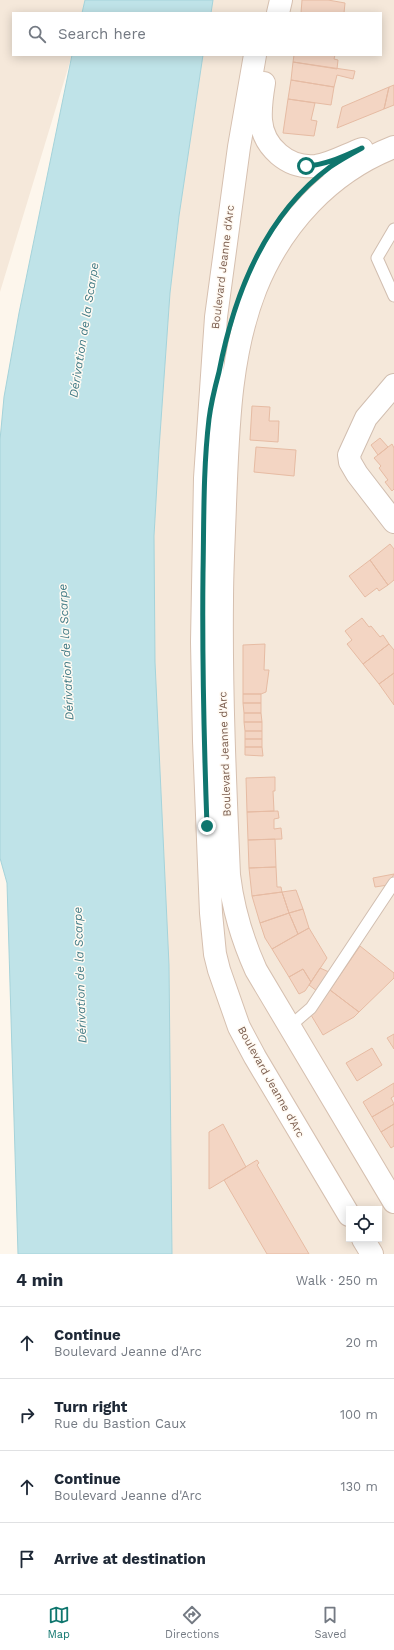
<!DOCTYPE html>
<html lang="en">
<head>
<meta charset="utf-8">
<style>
	:root { --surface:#fff; --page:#f6f6f7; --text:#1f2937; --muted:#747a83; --line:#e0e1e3; --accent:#0f766e }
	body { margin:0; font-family:"Work Sans",sans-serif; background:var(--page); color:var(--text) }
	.controls { position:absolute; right:12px; bottom:12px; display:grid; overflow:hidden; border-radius:0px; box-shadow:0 2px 10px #0003 }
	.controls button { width:36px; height:36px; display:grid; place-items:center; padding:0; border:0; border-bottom:1px solid var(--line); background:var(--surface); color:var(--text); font:20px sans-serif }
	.stop { position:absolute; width:12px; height:12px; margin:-9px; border:3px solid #0f766e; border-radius:50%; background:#fff }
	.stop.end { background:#0f766e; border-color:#fff; box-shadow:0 1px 4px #0008 }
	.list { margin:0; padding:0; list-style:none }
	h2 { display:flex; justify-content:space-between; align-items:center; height:52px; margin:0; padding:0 16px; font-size:17px }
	h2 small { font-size:13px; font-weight:400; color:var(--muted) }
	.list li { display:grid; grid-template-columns:26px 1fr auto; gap:12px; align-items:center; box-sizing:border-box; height:72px; padding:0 16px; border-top:1px solid var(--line) }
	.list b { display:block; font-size:15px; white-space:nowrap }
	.list p { margin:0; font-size:13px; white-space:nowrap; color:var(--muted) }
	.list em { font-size:13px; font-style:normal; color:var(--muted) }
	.icon { flex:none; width:22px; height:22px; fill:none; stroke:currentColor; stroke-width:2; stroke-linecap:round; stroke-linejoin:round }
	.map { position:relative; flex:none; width:394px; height:1254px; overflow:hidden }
	.search { position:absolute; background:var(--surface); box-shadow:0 2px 10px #0003; left:12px; right:12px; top:12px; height:44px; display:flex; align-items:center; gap:10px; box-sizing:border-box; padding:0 14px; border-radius:0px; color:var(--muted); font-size:15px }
	.sheet { height:340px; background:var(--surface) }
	nav { display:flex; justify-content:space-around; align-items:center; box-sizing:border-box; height:56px; border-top:1px solid var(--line); background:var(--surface); font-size:11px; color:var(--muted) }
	nav a { display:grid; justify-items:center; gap:2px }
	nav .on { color:var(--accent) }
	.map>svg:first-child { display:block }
	.residential { fill:#f5e8da; fill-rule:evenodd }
	.water { fill:#bfe3e8; stroke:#a5d3da }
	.building { fill:#f3d5c3; stroke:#e6bba3 }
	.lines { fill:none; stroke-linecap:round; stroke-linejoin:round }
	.service-casing { stroke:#d1beb0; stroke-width:13 }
	.minor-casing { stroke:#d1beb0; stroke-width:24 }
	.secondary-casing { stroke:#d6c0b0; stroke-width:24 }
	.service { stroke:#fff; stroke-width:11 }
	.minor { stroke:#fff; stroke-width:22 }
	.secondary { stroke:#fff; stroke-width:22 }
	.route { stroke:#0f766e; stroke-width:5 }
	.labels { text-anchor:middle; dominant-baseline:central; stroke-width:3; stroke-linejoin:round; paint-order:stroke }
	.street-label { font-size:11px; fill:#7a5c4d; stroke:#fffaf3 }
	.water-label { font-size:12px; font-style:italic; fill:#437c86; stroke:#fffaf3 }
</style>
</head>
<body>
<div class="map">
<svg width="394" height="1254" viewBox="0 0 394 1254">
	<rect width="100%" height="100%" fill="#fdf6ec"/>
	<path class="residential" d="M0,0H85L82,13H13V55H72L0,292Z
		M213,0H394V1254H172L155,662L154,537L159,449L170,293L179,216L203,55H381V13H211ZM349,1209H379V1239H349Z"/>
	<path class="water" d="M85,0H213L211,13H82Z
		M72,55H203L179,216L170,293L159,449L154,536L155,662L169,965L172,1254H18L7,883L0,858V440L4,397L19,313Z"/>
	<path class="building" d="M302,0H328L345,3L344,13H301Z
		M294,55H335L334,59L338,60L337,69L293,62Z
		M293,62L355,71L353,79L337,75L334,87L291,80Z
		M291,80L334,87L331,105L288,99Z
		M394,85V105L384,109L389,87Z
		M389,87L384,109L337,128L342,107Z
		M288,99L315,103L311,120L317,121L314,136L283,133Z
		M252,406L270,407L269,421H279L278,442L250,440Z
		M380,438L388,447L378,455L371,445Z
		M392,444L394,448V489L392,491L385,482L388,480L379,468L381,466L374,458Z
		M256,447L296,450L294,476L254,472Z
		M390,544L394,549V580L388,585L370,560Z
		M370,560L388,585L379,591L377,588L365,597L349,576Z
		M362,618L369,627L371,626L380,637L383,635L389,644L363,664L347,644L352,640L345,631Z
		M265,644L264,670H269L266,692L261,694H243V645Z
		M389,644L394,650V673L379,684L363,664Z
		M394,673V705L379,684Z
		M243,694H261V703H243Z
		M243,703H261V713H244Z
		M244,713H261L262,722H244Z
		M244,722H262V731H245Z
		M245,731H262V739H245Z
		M245,739H262V747H245Z
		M245,747H262L263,756L245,755Z
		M275,777V791H273L274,811L247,812L246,778Z
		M278,811L279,818L274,819V829L281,828L282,839L248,840L247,812Z
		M275,839L276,867L249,868L248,840Z
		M276,867L277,887H281L282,892L252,896L249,868Z
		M394,874L388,885L375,887L373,878Z
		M296,890L303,909L289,913L282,892Z
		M282,892L289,913L260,923L252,896Z
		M303,909L309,928L298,934L289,913Z
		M289,913L298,934L272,949L265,938L260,923Z
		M309,928L327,958L311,982L303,969L289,977L272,949Z
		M360,946L394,973V978L359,1012L330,990Z
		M320,968L329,972L317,991L309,985Z
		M303,969L311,982L305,991L299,994L289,977Z
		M330,990L359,1012L354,1017L323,1035L311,1015Z
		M394,1034V1049L387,1038Z
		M372,1048L382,1065L357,1081L346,1063Z
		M394,1083V1096L391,1098L394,1104L372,1117L363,1102Z
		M394,1104V1124L381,1132L372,1117Z
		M223,1124L246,1167L209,1189V1132Z
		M394,1124V1146L391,1148L381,1132Z
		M257,1160L259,1163L257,1165L309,1254H267L224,1180Z"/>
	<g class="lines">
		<defs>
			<path id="service" d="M394,229L377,258L394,296
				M289,1027L311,1008L394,883"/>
			<path id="minor" d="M394,385L366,418L349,455L350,462L357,474L394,522"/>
			<path id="secondary" d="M278,13L281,0
				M255,55L239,147L216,317L205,478L202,642L204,741L211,913L215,954L219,970L239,1027L255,1057L349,1215
				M264,83C262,95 260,107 261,120C263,147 288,169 316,166C331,164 348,154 362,149
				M394,147C330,172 282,224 256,288C229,356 228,432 225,504C224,536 222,568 222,600C221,691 225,783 229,875C233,908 242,939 256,970L394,1202
				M363,1239L372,1254"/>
		</defs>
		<use href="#service" class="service-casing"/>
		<use href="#minor" class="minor-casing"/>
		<use href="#secondary" class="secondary-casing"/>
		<use href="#service" class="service"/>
		<use href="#minor" class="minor"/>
		<use href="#secondary" class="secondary"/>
	</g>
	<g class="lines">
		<path class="route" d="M207,826C204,742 202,658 203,573C204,522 203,469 209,419C211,403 215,387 219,372C234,294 264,216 330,167C340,160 351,154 362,148C344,156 326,165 306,166"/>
	</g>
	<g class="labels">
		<g class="street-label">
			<text transform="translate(223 267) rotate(-83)">Boulevard Jeanne d'Arc</text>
			<text transform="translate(225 754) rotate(-92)">Boulevard Jeanne d'Arc</text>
			<text transform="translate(271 1082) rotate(61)">Boulevard Jeanne d'Arc</text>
		</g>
		<g class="water-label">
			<text transform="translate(84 330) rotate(-81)">Dérivation de la Scarpe</text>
			<text transform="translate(66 652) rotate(-93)">Dérivation de la Scarpe</text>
			<text transform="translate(80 975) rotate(-92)">Dérivation de la Scarpe</text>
		</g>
	</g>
</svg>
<div class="controls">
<button><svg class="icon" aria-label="locate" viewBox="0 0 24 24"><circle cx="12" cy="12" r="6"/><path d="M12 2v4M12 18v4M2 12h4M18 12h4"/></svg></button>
</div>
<div class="stop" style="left:306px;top:166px"></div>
<div class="stop end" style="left:207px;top:826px"></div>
<div class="search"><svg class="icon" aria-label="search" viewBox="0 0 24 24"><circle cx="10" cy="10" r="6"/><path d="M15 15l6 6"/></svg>Search here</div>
</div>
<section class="sheet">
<h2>4 min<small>Walk · 250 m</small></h2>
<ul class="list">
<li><svg class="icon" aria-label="ahead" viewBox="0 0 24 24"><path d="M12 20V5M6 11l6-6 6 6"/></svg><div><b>Continue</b><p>Boulevard Jeanne d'Arc</p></div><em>20 m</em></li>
<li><svg class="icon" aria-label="right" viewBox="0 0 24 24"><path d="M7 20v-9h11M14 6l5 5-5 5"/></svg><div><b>Turn right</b><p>Rue du Bastion Caux</p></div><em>100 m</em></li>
<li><svg class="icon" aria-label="ahead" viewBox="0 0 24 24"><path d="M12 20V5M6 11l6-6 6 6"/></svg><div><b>Continue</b><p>Boulevard Jeanne d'Arc</p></div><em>130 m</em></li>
<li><svg class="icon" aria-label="arrive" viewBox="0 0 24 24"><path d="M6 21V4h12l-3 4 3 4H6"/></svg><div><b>Arrive at destination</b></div></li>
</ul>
</section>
<nav>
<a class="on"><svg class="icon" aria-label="map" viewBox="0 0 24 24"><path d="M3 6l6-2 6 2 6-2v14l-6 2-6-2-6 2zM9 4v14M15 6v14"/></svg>Map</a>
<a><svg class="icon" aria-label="directions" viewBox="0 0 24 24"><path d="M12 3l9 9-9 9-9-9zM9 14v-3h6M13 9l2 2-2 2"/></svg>Directions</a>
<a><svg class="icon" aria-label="saved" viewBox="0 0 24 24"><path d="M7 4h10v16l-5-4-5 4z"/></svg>Saved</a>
</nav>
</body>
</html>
